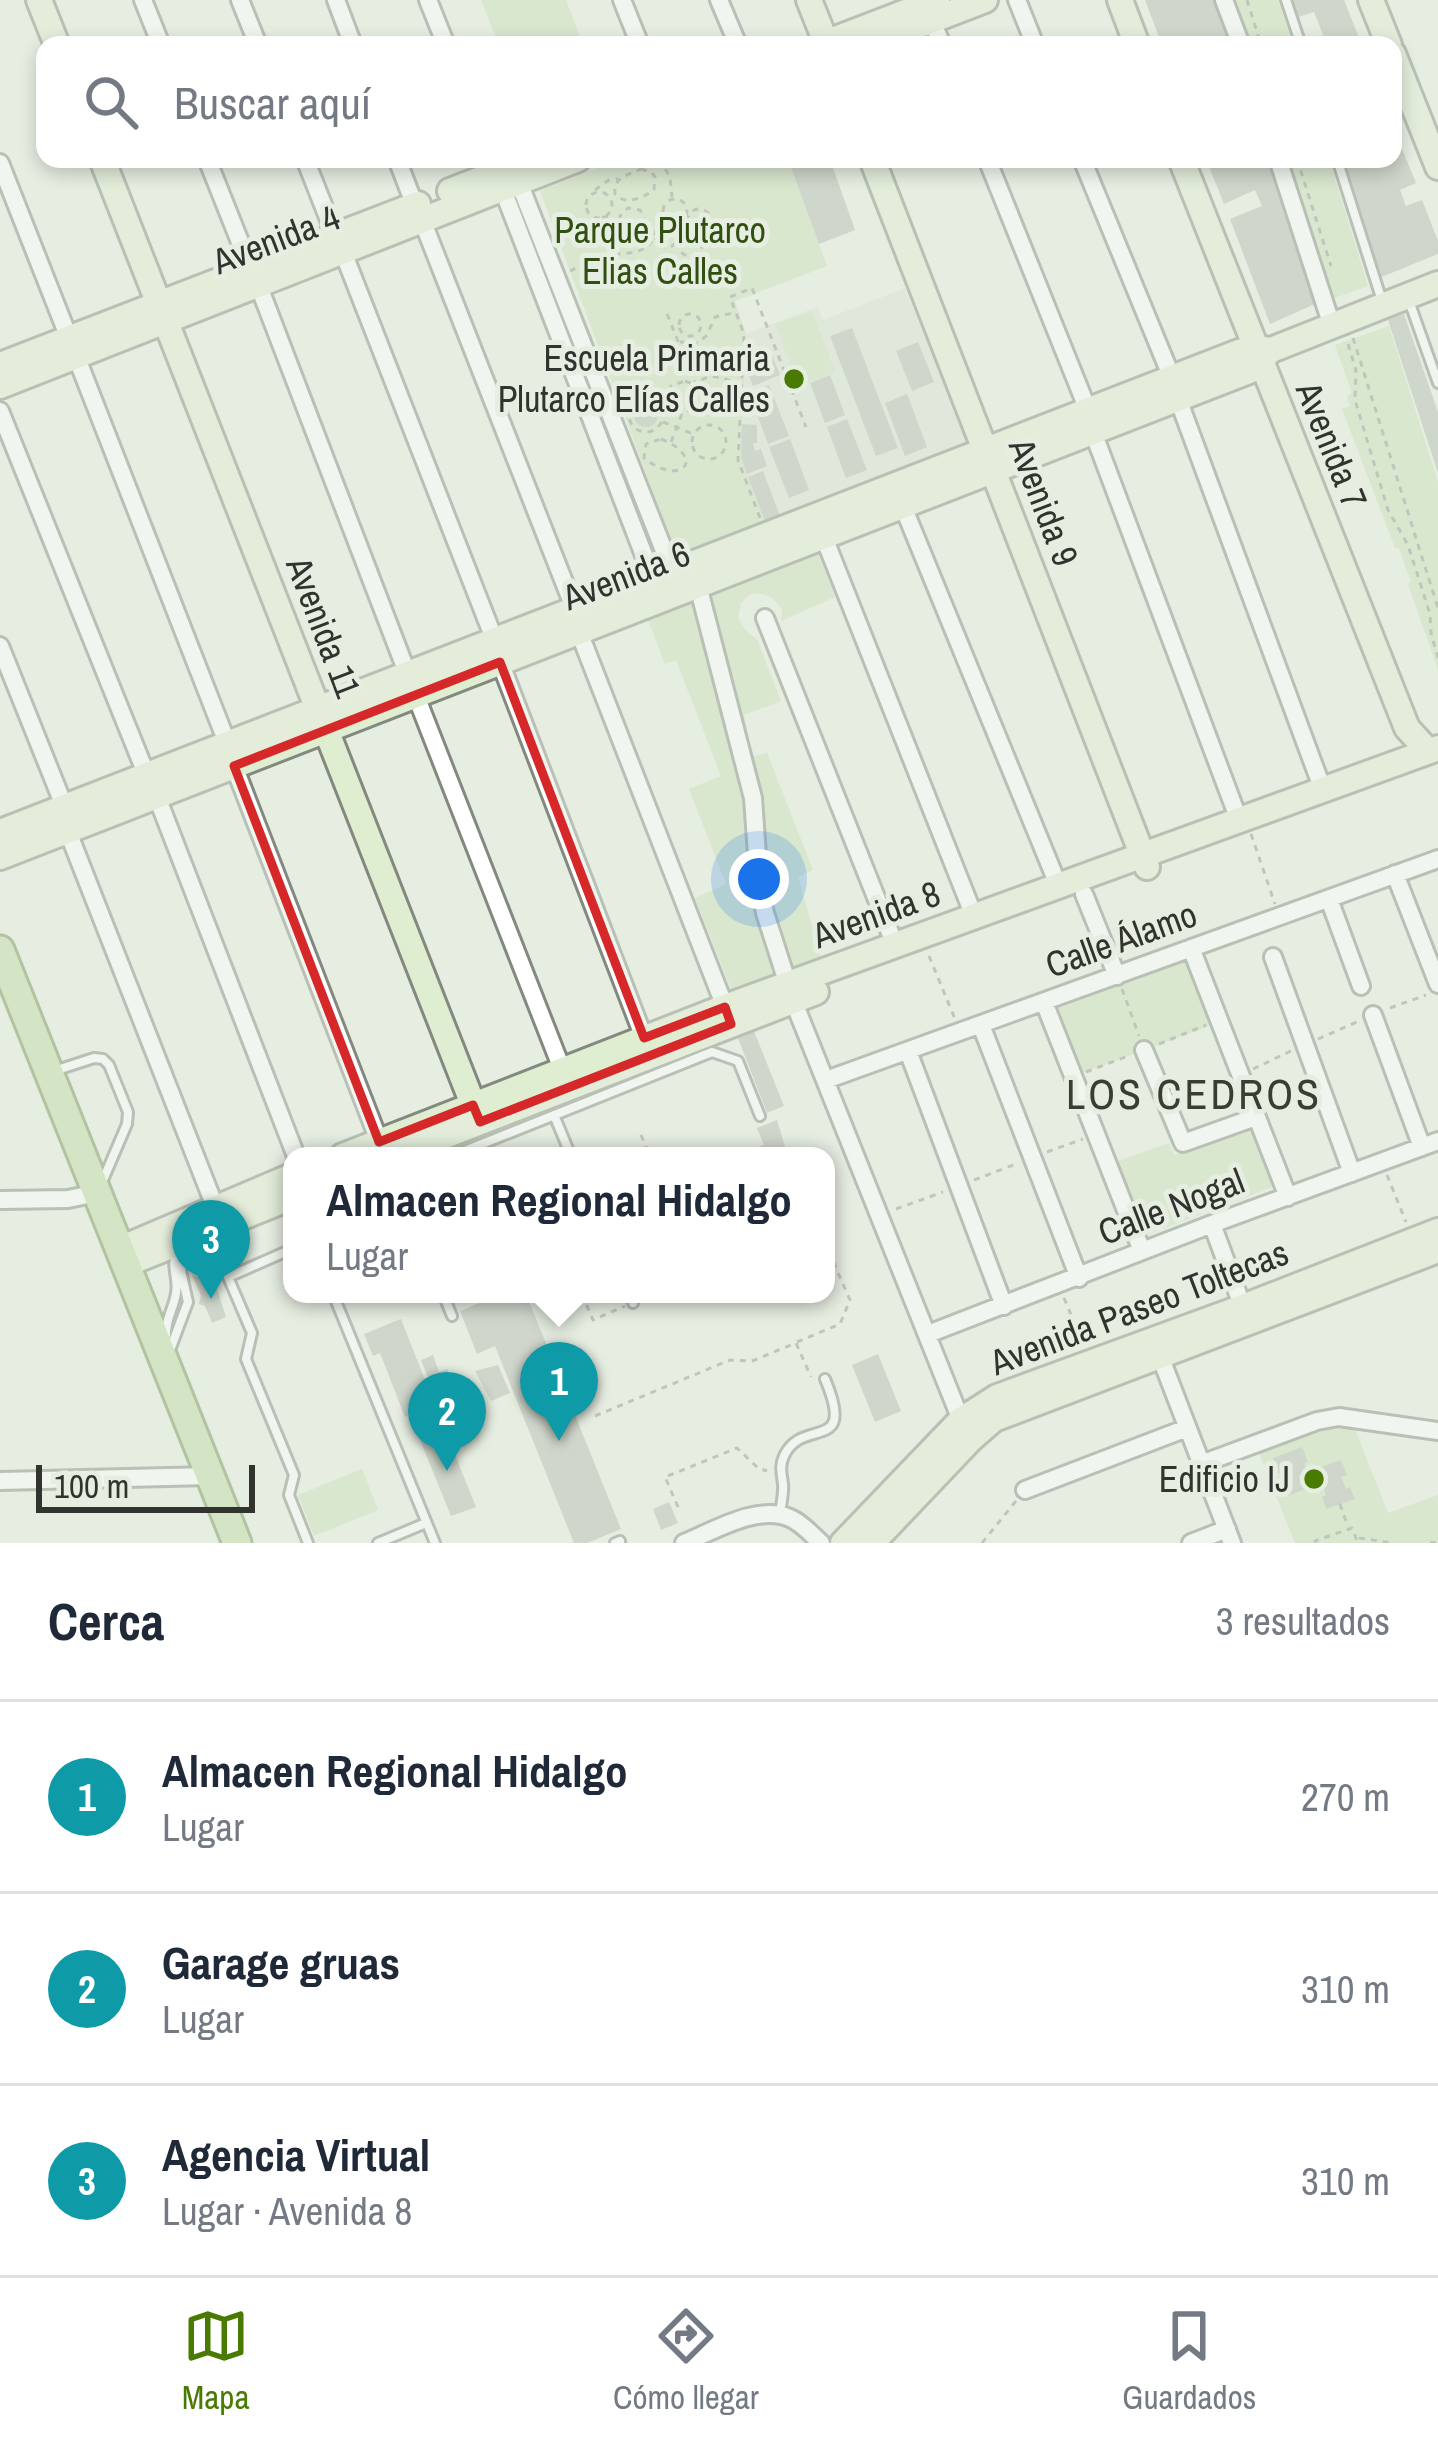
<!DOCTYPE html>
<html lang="es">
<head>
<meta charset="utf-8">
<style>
	:root { --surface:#fff; --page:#f6f6f7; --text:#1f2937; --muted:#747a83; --line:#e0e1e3; --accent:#497a01 }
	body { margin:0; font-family:"Archivo Narrow",sans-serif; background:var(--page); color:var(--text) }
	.scale { position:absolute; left:36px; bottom:30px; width:219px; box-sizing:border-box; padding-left:12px; border:6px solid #31332f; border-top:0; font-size:33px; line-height:42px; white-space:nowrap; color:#31332f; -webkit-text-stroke:9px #e6ede1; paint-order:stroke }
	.you { position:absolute; left:759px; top:879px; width:42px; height:42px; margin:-30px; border:9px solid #fff; border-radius:50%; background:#1a73e8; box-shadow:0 0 0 18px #1a73e833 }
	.badge { display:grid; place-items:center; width:78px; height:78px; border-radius:50%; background:var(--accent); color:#fff; font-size:39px; font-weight:700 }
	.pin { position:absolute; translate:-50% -99px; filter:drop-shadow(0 3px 6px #0008) }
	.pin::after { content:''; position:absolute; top:63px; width:42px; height:36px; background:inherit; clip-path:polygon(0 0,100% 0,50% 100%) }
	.popup { position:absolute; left:283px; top:1147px; width:552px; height:156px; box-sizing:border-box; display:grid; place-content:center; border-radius:24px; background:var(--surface); filter:drop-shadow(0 3px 9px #0005); font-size:39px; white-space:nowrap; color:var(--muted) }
	.popup b { font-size:45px; color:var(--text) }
	.popup::after { content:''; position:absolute; left:50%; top:100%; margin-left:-24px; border:24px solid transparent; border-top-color:var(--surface) }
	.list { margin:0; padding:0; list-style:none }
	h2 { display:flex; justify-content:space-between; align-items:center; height:156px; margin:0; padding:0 48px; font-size:51px }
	h2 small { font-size:39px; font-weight:400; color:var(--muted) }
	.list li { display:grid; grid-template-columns:78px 1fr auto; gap:36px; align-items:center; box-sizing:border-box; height:192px; padding:0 48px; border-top:3px solid var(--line) }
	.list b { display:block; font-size:45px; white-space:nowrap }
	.list p { margin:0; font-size:39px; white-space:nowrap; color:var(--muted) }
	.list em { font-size:39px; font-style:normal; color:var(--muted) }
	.icon { flex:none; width:66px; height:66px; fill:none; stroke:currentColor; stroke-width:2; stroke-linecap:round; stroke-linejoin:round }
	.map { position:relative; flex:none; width:1438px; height:1543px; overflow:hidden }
	.search { position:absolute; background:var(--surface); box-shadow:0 6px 18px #0003; left:36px; right:36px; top:36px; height:132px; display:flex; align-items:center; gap:30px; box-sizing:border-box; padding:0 42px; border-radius:24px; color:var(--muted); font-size:45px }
	.sheet { height:732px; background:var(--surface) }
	nav { display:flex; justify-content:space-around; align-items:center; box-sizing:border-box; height:168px; border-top:3px solid var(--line); background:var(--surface); font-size:33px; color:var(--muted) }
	nav a { display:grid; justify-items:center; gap:6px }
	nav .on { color:var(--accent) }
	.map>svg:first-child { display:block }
	.built { fill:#d8e3d0 }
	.green { fill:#c9dfb9 }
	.building { fill:#b4bbaf }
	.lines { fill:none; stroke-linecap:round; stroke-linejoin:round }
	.lane-casing { stroke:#83897e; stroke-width:14 }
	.street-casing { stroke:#83897e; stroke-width:22 }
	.secondary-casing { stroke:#83897e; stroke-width:30 }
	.primary-casing { stroke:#719153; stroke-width:33 }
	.path { stroke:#949890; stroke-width:3; stroke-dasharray:6 6; stroke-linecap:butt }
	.lane { stroke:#fff; stroke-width:8 }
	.street { stroke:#fff; stroke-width:16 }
	.secondary { stroke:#dfedd1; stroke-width:24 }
	.primary { stroke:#bedca3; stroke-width:27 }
	.marked { fill:none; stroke:#d62828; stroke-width:9; stroke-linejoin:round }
	.poi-dot { fill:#497a01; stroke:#e6ede1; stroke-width:4.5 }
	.labels { text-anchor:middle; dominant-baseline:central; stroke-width:10; stroke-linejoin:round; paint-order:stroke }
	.park-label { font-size:36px; fill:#314f10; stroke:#e6ede1 }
	.street-label { font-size:36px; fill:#31332f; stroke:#e6ede1 }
	.poi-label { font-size:36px; fill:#31332f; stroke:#e6ede1; text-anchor:end }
	.quarter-label { font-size:42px; letter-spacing:3px; fill:#393e35; stroke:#e6ede1 }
</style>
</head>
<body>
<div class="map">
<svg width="1438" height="1543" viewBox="0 0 1438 1543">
	<rect width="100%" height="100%" fill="#e6ede1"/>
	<path class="built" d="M905,288L968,445L765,522L741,457L746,334L817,307L823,320Z"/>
	<path class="green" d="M481,0H566L583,45H499Z
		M1235,0H1278L1293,45H1250Z
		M619,159H788L827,266L735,301L746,334L741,457L765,522L678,558L540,191Z
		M1287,159H1329L1368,286L1332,299Z
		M812,311L835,372L799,386L775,324Z
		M1389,326L1438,482V670L1408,584L1411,582L1399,548H1395L1342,409L1350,406L1347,396L1352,393L1335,345Z
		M816,547L835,597L781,621L782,609C773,596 766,593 750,594L741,603L738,618L746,631L757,639L781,701L744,715L752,757L767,753L813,870L798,877L821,957L732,991L695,898L726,884L689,789L721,776L676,660L665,664L645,612Z
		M1188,961L1212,1025L1077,1075L1054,1010Z
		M1253,1126L1276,1186L1141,1237L1113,1163L1169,1143L1174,1155Z
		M1340,1424L1354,1427L1388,1513L1438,1495V1543H1295L1258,1451L1328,1425Z
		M362,1469L378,1510L314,1536L298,1495Z"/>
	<path class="building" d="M1145,0H1215L1231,45H1162Z
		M1289,0H1344L1362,45H1327L1314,12L1295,18Z
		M1402,149L1416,183L1400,190L1406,206L1422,200L1438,241V254L1379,278L1340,159H1371L1372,161L1393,159V153Z
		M788,159H844L833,168L855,230L819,244Z
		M1206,159H1269L1315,304L1270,324L1230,219L1262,206L1255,190L1224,204Z
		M1404,314L1438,412V473L1388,320Z
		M852,328L898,448L876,456L830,336Z
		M918,342L934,382L912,391L896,351Z
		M772,355L780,375L753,386L745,366Z
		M830,375L845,415L825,423L810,383Z
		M769,385L789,436L768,444L749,393Z
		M907,394L927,447L905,456L885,403Z
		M634 415a12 12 0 1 1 24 0a12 12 0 1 1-24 0Z
		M847,419L867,470L846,478L827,427Z
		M742,424L757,425V443H753L755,451L761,449L767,466L747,474L741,457Z
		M790,439L809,490L789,498L769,447Z
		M763,471L780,516L765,522L748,477Z
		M752,1026L784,1106L767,1113L736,1033Z
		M777,1120L788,1156H764L760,1146L764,1145L757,1128Z
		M192,1275L215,1283L226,1317L212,1323L205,1306L199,1304L201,1296Z
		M501,1294H526L621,1529L587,1543H574L495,1346L477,1354L460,1311Z
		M401,1319L435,1405L405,1417L380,1353L373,1356L364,1334Z
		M878,1354L901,1411L875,1422L852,1365Z
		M433,1355L439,1372L447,1369L458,1395L438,1403L421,1360Z
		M498,1365L510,1393L491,1401L475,1371Z
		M443,1425L476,1507L451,1516L418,1435Z
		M1302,1447L1308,1462L1304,1464L1307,1472L1341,1460L1347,1475L1341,1477L1346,1489L1350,1487L1355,1499L1326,1509L1322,1497L1326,1495L1322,1483L1287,1496L1282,1483L1287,1481L1283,1471L1278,1473L1273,1458Z
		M669,1502L678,1523L661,1530L653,1509Z"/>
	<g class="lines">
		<defs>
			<path id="lane" d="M1286,0L1301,45
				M1337,159L1383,304
				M1408,298L1438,383
				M54,1071L94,1058L103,1059L109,1065L128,1112L127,1124L103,1180
				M554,1115L571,1156
				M452,1156L712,1052L738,1061L760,1116
				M292,1249L228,1277L252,1333L246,1359L294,1475L289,1495L308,1543
				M333,1294L435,1543
				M443,1294L452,1316
				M630,1294L633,1303
				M166,1335C165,1319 174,1308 176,1293C179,1278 170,1266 177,1252
				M170,1350L188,1302L181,1271L185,1250
				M780,1514C781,1505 784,1493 783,1484C782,1474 779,1467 784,1456C802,1416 857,1455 825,1379
				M378,1543L426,1523
				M615,1543L620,1541"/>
			<path id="street" d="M143,0L161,45
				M240,0L258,45
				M336,0L353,45
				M428,0L446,45
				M622,0L640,45
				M719,0L738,45
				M1017,0L1035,45
				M1224,0L1241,45
				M932,21L942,45
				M207,159L250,267
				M305,159L335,235
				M397,159L415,206
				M491,159L657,589
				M987,159L1088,410
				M1082,159L1172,378
				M1278,159L1332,326
				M0,163L69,338
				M516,175L676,581
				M422,220L575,610
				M343,252L495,641
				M258,284L408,675
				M76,356L228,745
				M1178,399L1323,790
				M0,411L147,776
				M1093,432L1239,820
				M902,504L1059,887
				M823,535L974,916
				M696,578L753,798L759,883L765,913L793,1000L961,1420
				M765,618L895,945
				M579,632L727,1012
				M0,646L65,808
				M500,662L644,1038
				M416,696L562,1069
				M234,766L383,1151
				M157,797L296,1156
				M68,832L216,1209
				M1395,874L1438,984
				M1084,894L1117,976
				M1329,899L1361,986
				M1191,948L1288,1197
				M1273,957L1352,1173
				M1044,1002L1142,1251
				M1373,1015L1422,1147
				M981,1025L1079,1278
				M1144,1050L1183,1143L1256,1117
				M908,1051L1004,1306
				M826,1080L1438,859
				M0,1200L68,1199L97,1193
				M1212,1224L1245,1313
				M928,1334L1212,1224L1438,1141
				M1160,1356L1232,1543
				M1201,1464L1317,1421L1339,1417L1438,1431
				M0,1481L210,1476
				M1025,1490L1187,1428
				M684,1543C714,1531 757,1504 790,1518C802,1523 811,1534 821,1543
				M1191,1543L1227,1529"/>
			<path id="secondary" d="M39,0L57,45
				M809,0L827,45
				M1120,0L1137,45
				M1371,0L1389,45
				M820,45L937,0
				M868,45L985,0
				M1393,54L1438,167
				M102,159L478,1117
				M872,159L1147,867
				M1181,159L1407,728L1428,751
				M450,191L532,159
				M0,365L418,204
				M0,386L578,159
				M0,832L1239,352L1255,348L1271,350L1438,284
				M0,857L1249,371L1271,350
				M343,1156L725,1007L1438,748
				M393,1156L816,992
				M120,1249L292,1176
				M129,1263L292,1197
				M843,1543L961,1420L997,1397L1243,1307L1438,1231
				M872,1543L971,1439L994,1419L1438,1250"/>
			<path id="primary" d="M0,950L237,1543"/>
		</defs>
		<use href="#lane" class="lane-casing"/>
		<use href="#street" class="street-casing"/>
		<use href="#secondary" class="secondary-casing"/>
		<use href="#primary" class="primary-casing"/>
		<path class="path" d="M1247,0L1261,45
			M659,159L670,177L672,197
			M1297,159L1331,266
			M599,165L614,159
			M641,169L651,172L655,177L654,190C642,198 626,206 615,194C613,177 628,175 641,169Z
			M595,190L609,180L618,179
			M586 205a13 13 0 1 1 26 0a13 13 0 1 1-26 0Z
			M663 211a12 12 0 1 1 24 0a12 12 0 1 1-24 0Z
			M687 221a12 12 0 1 1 24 0a12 12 0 1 1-24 0Z
			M602,217C617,218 620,230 632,232L642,226L644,218L640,210L628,208L620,216V224
			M678 244a12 12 0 1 1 24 0a12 12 0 1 1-24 0Z
			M570,271C579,267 588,260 598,257C624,250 650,261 657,227L664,223L675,225L679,232V240L672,246L664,247L655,238
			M667,314L696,385C708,371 723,377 738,385
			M679 325a11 11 0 1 1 22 0a11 11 0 1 1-22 0Z
			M1353,338L1438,608
			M680,342L698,343L707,335L715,317L733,313
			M1348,344L1356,370L1355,400L1388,510L1408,545L1430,614L1431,633L1438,658
			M693 361a11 11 0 1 1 22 0a11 11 0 1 1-22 0Z
			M685,381L693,384V387C725,391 711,433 669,400L671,386Z
			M629 415a17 17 0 1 1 34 0a17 17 0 1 1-34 0Z
			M663,422L693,434
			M692 442a17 17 0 1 1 34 0a17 17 0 1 1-34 0Z
			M661,439C708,458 681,488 644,458L646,444Z
			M671,442L683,411
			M760,518L738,460L744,334L730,297L752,288L806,427
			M1251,834L1275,904
			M929,956L955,1019
			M1122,989L1139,1036
			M1390,1008L1426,995
			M1318,1039L1359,1021
			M1159,1044L1206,1025
			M1253,1069L1293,1050
			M1086,1072L1128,1056
			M641,1135L650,1156
			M1047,1152L1083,1139
			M1387,1175L1406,1222
			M974,1180L1016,1164
			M896,1209L943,1192
			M582,1294L593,1320L625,1306
			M663,1294L678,1299L689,1294
			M1064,1298L1083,1344
			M797,1342L840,1324L850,1300L826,1245
			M595,1416L730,1360L752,1361L796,1343L811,1377
			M1340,1504L1348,1527
			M678,1507L665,1477L737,1448L758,1468L767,1471
			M1359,1538L1393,1543
			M982,1543L1016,1501
			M1316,1543L1315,1541L1352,1528L1358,1543
			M1430,1543L1438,1542"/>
		<use href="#lane" class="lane"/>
		<use href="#street" class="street"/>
		<use href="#secondary" class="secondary"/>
		<use href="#primary" class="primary"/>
	</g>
	<path d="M0 0H1438V1543H0ZM500,662L644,1038L725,1007L731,1024L480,1122L473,1105L379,1142L234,766Z" fill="#e6ede1" fill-opacity=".55" fill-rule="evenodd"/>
	<path class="marked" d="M500,662L644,1038L725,1007L731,1024L480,1122L473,1105L379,1142L234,766Z"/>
	<g class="poi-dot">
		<circle cx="794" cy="379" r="12"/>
		<circle cx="1314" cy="1479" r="12"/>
	</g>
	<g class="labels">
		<g class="park-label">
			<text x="660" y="230">Parque Plutarco<tspan x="660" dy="41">Elias Calles</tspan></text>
		</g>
		<g class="street-label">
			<text transform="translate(276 239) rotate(-21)">Avenida 4</text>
			<text transform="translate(1332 445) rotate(68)">Avenida 7</text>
			<text transform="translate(1044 502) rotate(69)">Avenida 9</text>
			<text transform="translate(626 575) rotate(-21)">Avenida 6</text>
			<text transform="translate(324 627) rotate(69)">Avenida 11</text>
			<text transform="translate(876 914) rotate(-20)">Avenida 8</text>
			<text transform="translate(1121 939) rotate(-20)">Calle Álamo</text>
			<text transform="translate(1171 1206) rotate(-21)">Calle Nogal</text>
			<text transform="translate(1139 1307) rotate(-21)">Avenida Paseo Toltecas</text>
		</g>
		<g class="poi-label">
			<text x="770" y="358">Escuela Primaria<tspan x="770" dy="41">Plutarco Elías Calles</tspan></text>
			<text x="1290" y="1479">Edificio IJ</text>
		</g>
		<g class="quarter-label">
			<text x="1194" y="1094">LOS CEDROS</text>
		</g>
	</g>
</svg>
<div class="scale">100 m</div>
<div class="you"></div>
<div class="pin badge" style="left:559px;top:1441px;background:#0f9aa8">1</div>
<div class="popup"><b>Almacen Regional Hidalgo</b>Lugar</div>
<div class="pin badge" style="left:447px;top:1471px;background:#0f9aa8">2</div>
<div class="pin badge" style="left:211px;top:1299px;background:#0f9aa8">3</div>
<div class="search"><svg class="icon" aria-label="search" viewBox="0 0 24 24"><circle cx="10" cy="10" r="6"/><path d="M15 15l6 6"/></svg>Buscar aquí</div>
</div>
<section class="sheet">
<h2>Cerca<small>3 resultados</small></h2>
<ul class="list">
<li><span class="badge" style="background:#0f9aa8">1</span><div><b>Almacen Regional Hidalgo</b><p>Lugar</p></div><em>270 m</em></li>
<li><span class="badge" style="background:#0f9aa8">2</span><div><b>Garage gruas</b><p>Lugar</p></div><em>310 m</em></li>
<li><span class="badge" style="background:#0f9aa8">3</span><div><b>Agencia Virtual</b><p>Lugar · Avenida 8</p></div><em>310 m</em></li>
</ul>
</section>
<nav>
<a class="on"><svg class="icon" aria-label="map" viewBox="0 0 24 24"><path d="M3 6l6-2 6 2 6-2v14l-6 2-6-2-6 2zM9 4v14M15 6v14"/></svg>Mapa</a>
<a><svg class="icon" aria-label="directions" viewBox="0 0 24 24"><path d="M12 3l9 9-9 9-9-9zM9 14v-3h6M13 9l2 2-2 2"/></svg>Cómo llegar</a>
<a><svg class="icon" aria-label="saved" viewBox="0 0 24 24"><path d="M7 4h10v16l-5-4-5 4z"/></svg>Guardados</a>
</nav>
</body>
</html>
